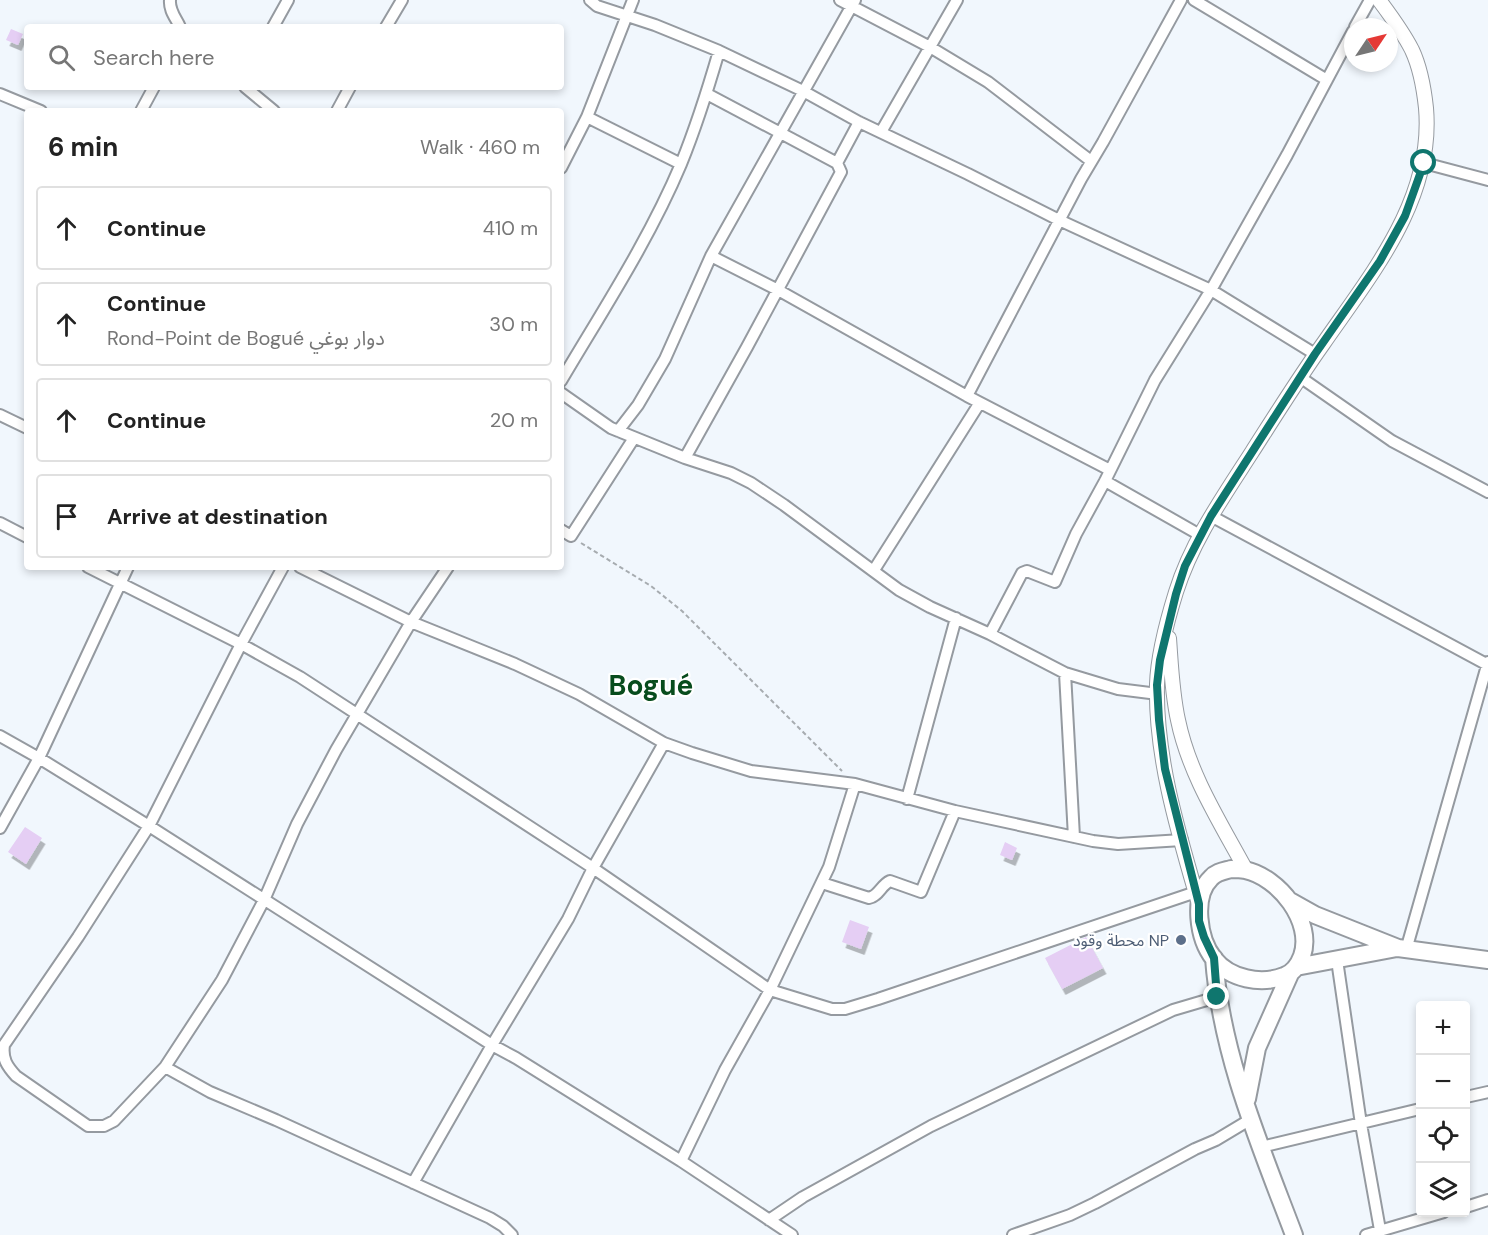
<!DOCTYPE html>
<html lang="en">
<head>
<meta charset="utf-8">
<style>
	:root { --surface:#fff; --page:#f6f6f6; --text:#222; --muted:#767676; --line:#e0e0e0 }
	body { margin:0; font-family:"DM Sans","Noto Sans Arabic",sans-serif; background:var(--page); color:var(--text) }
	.controls { position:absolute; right:18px; bottom:18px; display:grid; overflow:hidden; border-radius:6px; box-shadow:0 3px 9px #0003 }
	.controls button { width:54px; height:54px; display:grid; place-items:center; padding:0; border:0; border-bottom:2px solid var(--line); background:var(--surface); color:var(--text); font:30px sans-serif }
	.compass { position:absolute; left:1344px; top:18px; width:54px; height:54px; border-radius:50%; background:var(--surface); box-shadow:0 3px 9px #0003; rotate:55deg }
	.stop { position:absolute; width:18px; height:18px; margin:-14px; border:4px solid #0f766e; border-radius:50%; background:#fff }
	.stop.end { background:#0f766e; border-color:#fff; box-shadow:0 2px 6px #0008 }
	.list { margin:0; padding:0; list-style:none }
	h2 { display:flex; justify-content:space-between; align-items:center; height:78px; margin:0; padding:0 24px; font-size:26px }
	h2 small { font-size:20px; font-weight:400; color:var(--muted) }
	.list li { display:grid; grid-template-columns:39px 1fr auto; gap:18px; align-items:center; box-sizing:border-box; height:84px; margin:0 12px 12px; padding:0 12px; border:2px solid var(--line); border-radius:6px }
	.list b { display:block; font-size:22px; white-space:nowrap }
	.list p { margin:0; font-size:20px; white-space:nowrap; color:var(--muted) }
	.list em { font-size:20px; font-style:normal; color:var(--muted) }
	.icon { flex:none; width:33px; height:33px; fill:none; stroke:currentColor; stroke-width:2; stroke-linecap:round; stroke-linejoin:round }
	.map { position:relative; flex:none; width:1488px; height:1235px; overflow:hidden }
	.search { position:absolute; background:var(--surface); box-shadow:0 3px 9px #0003; left:24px; top:24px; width:540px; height:66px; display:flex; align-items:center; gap:15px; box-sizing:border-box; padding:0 21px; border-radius:6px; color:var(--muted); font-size:22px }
	.panel { position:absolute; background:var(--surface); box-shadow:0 3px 9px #0003; left:24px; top:108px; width:540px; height:462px; border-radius:6px }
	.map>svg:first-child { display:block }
	.building { fill:#e5cef4; filter:url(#shadow) }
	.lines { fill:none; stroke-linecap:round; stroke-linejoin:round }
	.minor-casing { stroke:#959aa0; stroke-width:14 }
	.tertiary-casing { stroke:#959aa0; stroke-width:16 }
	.primary-casing { stroke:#959aa0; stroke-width:20 }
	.path { stroke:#a7acb0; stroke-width:2; stroke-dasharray:4.5 3; stroke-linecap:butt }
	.minor { stroke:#fff; stroke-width:10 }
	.tertiary { stroke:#fff; stroke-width:14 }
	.primary { stroke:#fff; stroke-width:16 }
	.route { stroke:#0f766e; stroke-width:8 }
	.service-dot { fill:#5c6f8a; stroke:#fff; stroke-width:2 }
	.labels { text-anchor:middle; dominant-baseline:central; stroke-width:4.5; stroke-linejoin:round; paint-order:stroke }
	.service-label { font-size:16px; fill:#4e5e75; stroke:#fff; text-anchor:end }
	.town-label { font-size:28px; font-weight:bold; fill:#084c1d; stroke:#fff }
</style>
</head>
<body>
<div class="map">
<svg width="1488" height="1235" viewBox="0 0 1488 1235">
	<defs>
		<filter id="shadow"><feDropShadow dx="3.5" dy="6" stdDeviation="0" flood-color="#0004"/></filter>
	</defs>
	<rect width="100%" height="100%" fill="#f1f7fd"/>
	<path class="building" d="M11,29L23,34L18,45L6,40Z
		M25,827L42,838L26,864L8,852Z
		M1005,842L1017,848L1012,860L1000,855Z
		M850,920L869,927L861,949L842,942Z
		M1086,937L1103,968L1062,989L1045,958Z"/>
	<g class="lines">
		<defs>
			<path id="minor" d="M170,0C169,11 176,18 180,27
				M590,0L597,6L655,25L719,51L803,91L859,122L968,174L1059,220L1211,290L1315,354
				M840,0L930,47L988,82L1091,161
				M1194,0L1327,80
				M273,27L288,0
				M386,27L402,0
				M1355,27L1370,0
				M245,87L274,111
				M0,94L41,111
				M141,111L154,87
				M337,111L350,87
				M587,117L681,164
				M881,132L957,0
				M837,163L859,122
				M1424,163L1488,180
				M561,168L587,117L633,0
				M711,256L778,290L967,396
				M1300,377L1392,441L1488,492
				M561,381C603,310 649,240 681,164C696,127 708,89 719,51
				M561,393L611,428L685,458L731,473L751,483L784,505L899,590L930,607L990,634L1065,673L1118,689L1158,694
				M0,415L27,428
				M618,431L638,405L665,359L711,256L855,0
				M685,458L747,347L841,172L837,163L707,94
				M1110,470L967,396L1081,179L1103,142L1181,0
				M1105,481L1200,535
				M1211,516L1488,665
				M0,523L27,537
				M561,530L571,536L634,438
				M88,567L241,644L300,677L593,868L770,990L832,1009H845L878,999L1196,892
				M283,567L241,644L149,826L78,937L4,1045C2,1059 7,1066 16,1076L88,1126H104L114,1121L165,1067L222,980L264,900L297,824L336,750L411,622L448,567
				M300,567L411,622L515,664L579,694L664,743L692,753L751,771L855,784L955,811L1093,841L1118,844L1182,840
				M874,570L979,404
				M990,634L1022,573L1027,571L1055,582L1076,534L1105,481L1155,380L1211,290L1287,155L1353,31
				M1065,673L1074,837
				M0,736L39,758L149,826L492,1045L516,1058L681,1161L792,1235
				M907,799L956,618
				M0,828L39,758L128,567
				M822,883L869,898C879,896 881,885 890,881L921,892L955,811
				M1406,950L1488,662
				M1337,960L1361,1124L1380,1230
				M165,1067L210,1092L276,1120L490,1218L503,1226L512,1235
				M1466,1097L1488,1092
				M1261,1147L1420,1109
				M681,1161L725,1070L770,990L829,867L855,784
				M413,1183L492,1045L568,919L593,868L664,743
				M1466,1207L1488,1200
				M769,1220L803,1197L931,1126L1173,1010L1217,997
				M1013,1235L1070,1215L1095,1203L1195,1149L1216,1140L1251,1119
				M1366,1235L1444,1212"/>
			<path id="tertiary" d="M1169,638C1171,665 1172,693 1178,720C1189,774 1220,822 1246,870
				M1199,904C1179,835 1155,757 1157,684C1158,654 1167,621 1176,592C1192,541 1223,497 1252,452C1275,416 1298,379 1323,344C1372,273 1434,199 1426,108C1424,89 1420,67 1412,50C1403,32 1391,16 1379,0"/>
			<path id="primary" d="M1231,869C1236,869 1241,869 1245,870C1279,877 1314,922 1302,956C1299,964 1293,973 1284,976C1261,985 1230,979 1214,959C1198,939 1192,896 1211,878C1216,872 1224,871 1231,869Z
				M1290,901L1315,915L1398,948L1488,960
				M1214,958C1221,1055 1260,1145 1294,1235
				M1296,967L1397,948
				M1247,1099L1257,1048L1290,974"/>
		</defs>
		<use href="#minor" class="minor-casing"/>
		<use href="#tertiary" class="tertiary-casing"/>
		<use href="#primary" class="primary-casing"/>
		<path class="path" d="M581,543L651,586L682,611L842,771"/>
		<use href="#minor" class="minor"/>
		<use href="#tertiary" class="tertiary"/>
		<use href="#primary" class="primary"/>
	</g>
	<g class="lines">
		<path class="route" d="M1217,997L1214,958L1204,937L1199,921V904L1165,769L1159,720L1157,685L1160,660L1176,594L1185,566L1211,516L1315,354L1380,261L1405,216L1424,163"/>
	</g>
	<circle class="service-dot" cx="1181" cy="940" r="6"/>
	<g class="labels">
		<g class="service-label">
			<text x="1169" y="940">محطة وقود NP</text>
		</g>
		<g class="town-label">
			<text x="651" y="685">Bogué</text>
		</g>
	</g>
</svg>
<div class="controls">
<button>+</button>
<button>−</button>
<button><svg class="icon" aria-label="locate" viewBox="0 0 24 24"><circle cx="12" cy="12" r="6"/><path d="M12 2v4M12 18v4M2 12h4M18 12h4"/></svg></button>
<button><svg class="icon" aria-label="layers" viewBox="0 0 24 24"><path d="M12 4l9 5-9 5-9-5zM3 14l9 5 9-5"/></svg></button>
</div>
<svg class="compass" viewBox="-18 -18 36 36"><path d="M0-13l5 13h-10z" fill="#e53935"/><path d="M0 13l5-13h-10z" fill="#767676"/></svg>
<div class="stop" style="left:1424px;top:163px"></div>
<div class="stop end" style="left:1217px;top:997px"></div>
<div class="search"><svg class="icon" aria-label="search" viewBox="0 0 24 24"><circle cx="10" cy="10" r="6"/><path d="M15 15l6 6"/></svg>Search here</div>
<section class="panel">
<h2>6 min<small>Walk · 460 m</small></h2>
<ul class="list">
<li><svg class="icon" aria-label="ahead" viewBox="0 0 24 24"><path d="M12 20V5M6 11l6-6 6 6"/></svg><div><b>Continue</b></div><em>410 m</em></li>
<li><svg class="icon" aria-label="ahead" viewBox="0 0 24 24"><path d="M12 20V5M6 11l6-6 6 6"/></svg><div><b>Continue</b><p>Rond-Point de Bogué دوار بوغي</p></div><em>30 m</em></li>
<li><svg class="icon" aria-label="ahead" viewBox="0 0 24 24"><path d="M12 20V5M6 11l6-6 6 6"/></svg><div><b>Continue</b></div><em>20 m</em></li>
<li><svg class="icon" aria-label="arrive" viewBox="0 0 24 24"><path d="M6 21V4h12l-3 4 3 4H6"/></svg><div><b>Arrive at destination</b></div></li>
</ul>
</section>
</div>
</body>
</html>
